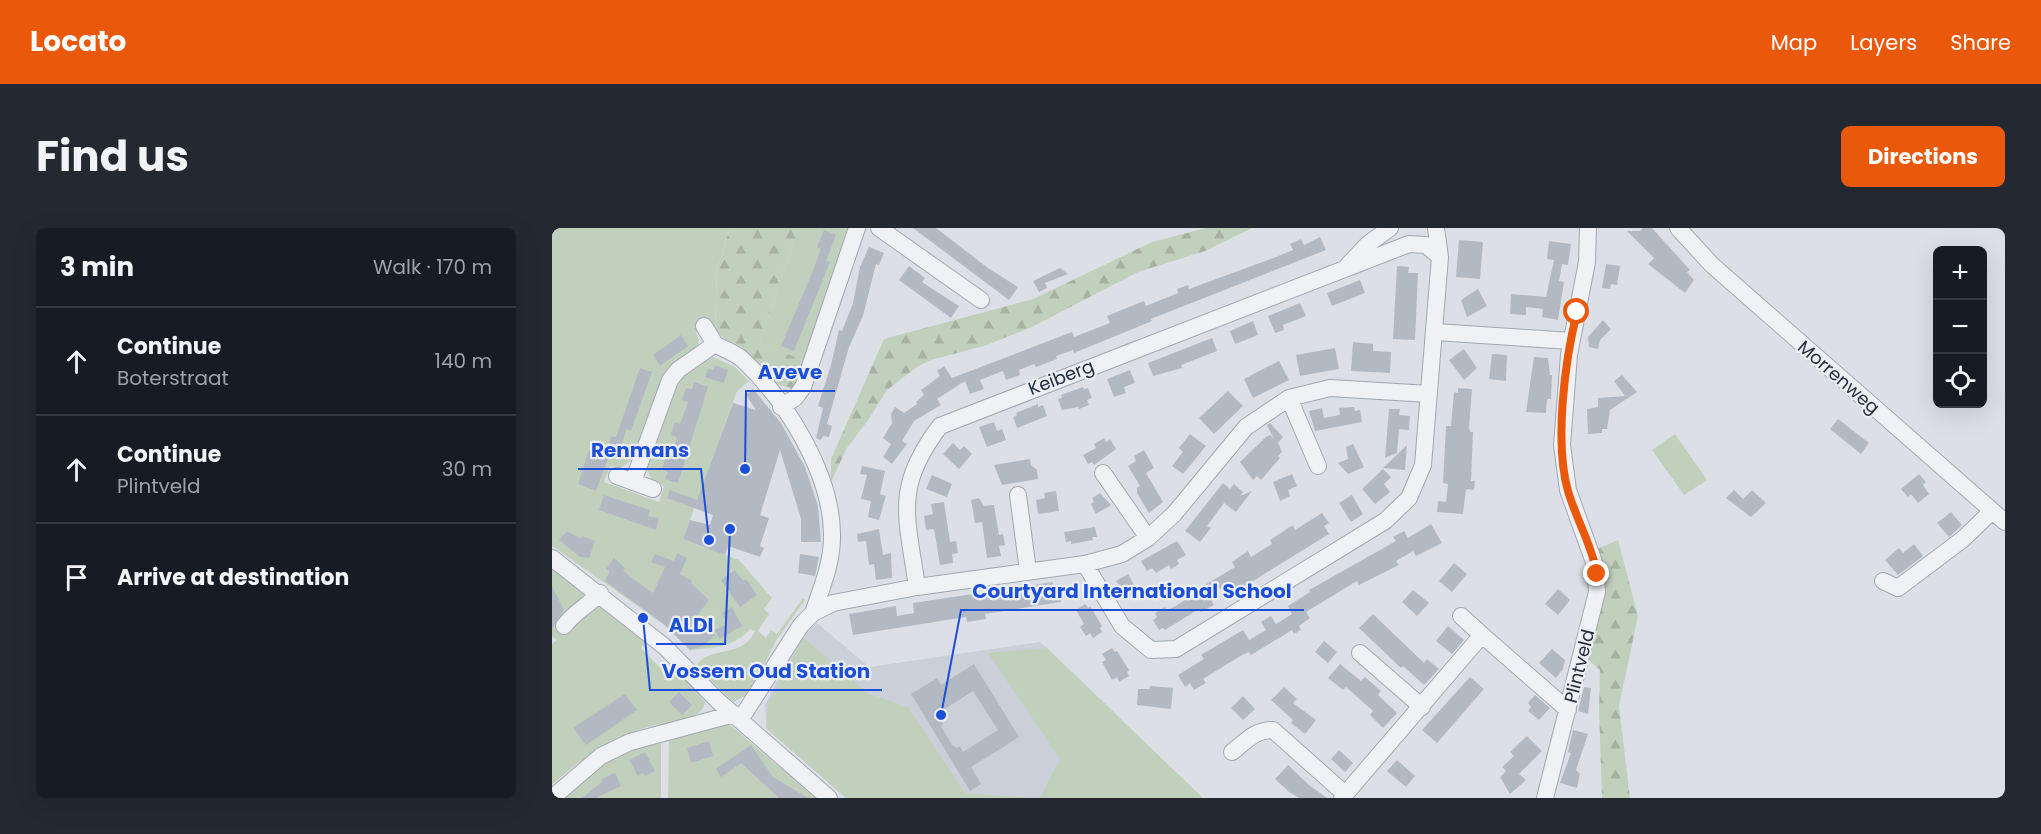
<!DOCTYPE html>
<html lang="en">
<head>
<meta charset="utf-8">
<style>
	:root { --surface:#171b24; --page:#242831; --text:#f1f3f6; --muted:#9ea1a6; --line:#363941; --accent:#ea580c }
	body { margin:0; font-family:Poppins,sans-serif; background:var(--page); color:var(--text) }
	.controls { position:absolute; right:18px; top:18px; display:grid; overflow:hidden; border-radius:9px; box-shadow:0 6px 24px #0002 }
	.controls button { width:54px; height:54px; display:grid; place-items:center; padding:0; border:0; border-bottom:2px solid var(--line); background:var(--surface); color:var(--text); font:30px sans-serif }
	.stop { position:absolute; width:18px; height:18px; margin:-14px; border:4px solid #ea580c; border-radius:50%; background:#fff }
	.stop.end { background:#ea580c; border-color:#fff; box-shadow:0 2px 6px #0008 }
	.list { margin:0; padding:0; list-style:none }
	h2 { display:flex; justify-content:space-between; align-items:center; height:78px; margin:0; padding:0 24px; font-size:26px }
	h2 small { font-size:20px; font-weight:400; color:var(--muted) }
	.list li { display:grid; grid-template-columns:39px 1fr auto; gap:18px; align-items:center; box-sizing:border-box; height:108px; padding:0 24px; border-top:2px solid var(--line) }
	.list b { display:block; font-size:22px; white-space:nowrap }
	.list p { margin:0; font-size:20px; white-space:nowrap; color:var(--muted) }
	.list em { font-size:20px; font-style:normal; color:var(--muted) }
	.icon { flex:none; width:33px; height:33px; fill:none; stroke:currentColor; stroke-width:2; stroke-linecap:round; stroke-linejoin:round }
	.map { position:relative; flex:none; width:1453px; height:570px; overflow:hidden; border-radius:9px }
	header { display:flex; align-items:center; gap:36px; box-sizing:border-box; height:84px; padding:0 30px; background:var(--accent); color:#fff }
	header strong { font-size:28px }
	nav { display:flex; gap:33px; margin-inline-start:auto; font-size:21px }
	.intro { display:flex; align-items:center; justify-content:space-between; box-sizing:border-box; height:144px; padding:0 36px }
	h1 { margin:0; font-size:42px }
	.button { padding:15px 27px; border-radius:9px; background:var(--accent); color:#fff; font-size:21px; font-weight:700 }
	main { display:flex; gap:36px; padding:0 36px }
	aside { flex:1; background:var(--surface); border-radius:9px; box-shadow:0 6px 24px #0002 }
	.map>svg:first-child { display:block }
	.built { fill:#cacfd8 }
	.green { fill:#c1d0bd }
	.forest { fill:url(#forest-firs) }
	.building { fill:#b3b9c3; fill-rule:evenodd }
	.lines { fill:none; stroke-linecap:round; stroke-linejoin:round }
	.minor-casing { stroke:#a2a7b0; stroke-width:18 }
	.minor { stroke:#eff1f5; stroke-width:16 }
	.route { stroke:#ea580c; stroke-width:8 }
	.labels { text-anchor:middle; dominant-baseline:central; stroke-width:4.5; stroke-linejoin:round; paint-order:stroke }
	.street-label { font-size:18px; fill:#262e3d; stroke:#ebeff4 }
	.leader { fill:none; stroke:#1d4ed8; stroke-width:2 }
	.callout-dot { fill:#1d4ed8; stroke:#ebeff4; stroke-width:2 }
	.callout-label { font-size:20px; text-anchor:middle; font-weight:bold; fill:#1d4ed8; stroke:#ebeff4; stroke-width:4.5; stroke-linejoin:round; paint-order:stroke }
</style>
</head>
<body>
<header>
<strong>Locato</strong>
<nav><a>Map</a><a>Layers</a><a>Share</a></nav>
</header>
<div class="intro"><h1>Find us</h1><a class="button">Directions</a></div>
<main>
<aside>
<h2>3 min<small>Walk · 170 m</small></h2>
<ul class="list">
<li><svg class="icon" aria-label="ahead" viewBox="0 0 24 24"><path d="M12 20V5M6 11l6-6 6 6"/></svg><div><b>Continue</b><p>Boterstraat</p></div><em>140 m</em></li>
<li><svg class="icon" aria-label="ahead" viewBox="0 0 24 24"><path d="M12 20V5M6 11l6-6 6 6"/></svg><div><b>Continue</b><p>Plintveld</p></div><em>30 m</em></li>
<li><svg class="icon" aria-label="arrive" viewBox="0 0 24 24"><path d="M6 21V4h12l-3 4 3 4H6"/></svg><div><b>Arrive at destination</b></div></li>
</ul>
</aside>
<div class="map">
<svg width="1453" height="570" viewBox="0 0 1453 570">
	<defs>
		<pattern id="forest-firs" width="22" height="20" patternUnits="userSpaceOnUse" patternTransform="scale(1.5)"><rect width="22" height="20" fill="#c1d0bd"/><path d="M5 1l3.5 6h-7zM16 11l3.5 6h-7z" fill="#a6b3a3"/></pattern>
	</defs>
	<rect width="100%" height="100%" fill="#dce0e6"/>
	<path class="built" d="M265,395L317,439L488,414L572,494L505,570H294L215,501L213,477L240,422L251,407Z"/>
	<path class="green" d="M0,0H178L165,43L163,102L152,98L144,105L147,112L146,119L117,141L110,151L82,231L68,240L58,238L52,254L107,274L112,258L100,253L93,237L121,154L128,148L161,129L183,139L197,153L185,163L131,311L187,332L220,370L212,381L217,386L206,403L214,410L219,402L225,406L251,370L253,372L225,411L197,466L181,474L147,441L146,435C161,418 191,430 203,403L198,401C183,419 161,420 138,422L110,395L0,318Z
		M246,0H297L252,133L208,114Z
		M1123,206L1155,252L1132,267L1100,222Z
		M0,341L96,412L89,420L114,446L125,441L153,474C150,495 112,494 96,499C60,509 28,531 0,557V416L5,412L0,409Z
		M251,409L317,466L356,479L413,565L481,570H294L214,500L216,477Z
		M495,420L651,570H488L508,531L436,425Z
		M177,496L264,570H116L117,512L152,499Z
		M109,513V570H6L67,525Z"/>
	<path class="forest" d="M178,0H246L208,114L252,133L243,158L239,160L224,156L163,102L165,43Z
		M654,0H700L653,23L586,44L480,99L435,117L379,132L365,139L335,162L317,191L295,220L279,254V231L332,111L481,71L600,14Z
		M1066,312L1086,388L1067,478L1078,570H1050L1047,481L1048,442L1033,429L1043,322Z"/>
	<path class="building" d="M361,0H384L436,40L466,59L457,72Z
		M1091,0H1100L1138,42L1135,44L1142,52L1133,65L1096,36L1102,30L1075,3H1088Z
		M272,2L284,7L274,33L278,34L242,123L229,118L260,45L269,21L265,19Z
		M768,9L774,22L599,91L600,93L522,125L521,122L504,128L505,131L484,139L482,136L467,142L468,147L454,152L451,143L428,152L432,161L418,166L413,153L385,171L389,177L362,193L350,213L355,216L340,236L331,229L339,216L331,210L340,195L339,186L343,179L352,185L365,176L364,174L372,167L369,162L388,148L385,143L392,138L400,150L520,104L522,109L558,95L555,88L592,73L594,78L626,65L625,61L636,57L637,61L724,29L741,22L738,16L749,11L752,17Z
		M907,12L931,14L928,51L904,49Z
		M997,13L1019,16L1016,37L1010,36L1007,53L1012,54L1006,92L990,89L991,81L974,79V87L958,86L959,66L994,69L1002,32L995,31Z
		M317,19L332,25L327,37L324,36L311,88L297,119L275,196L280,198L277,209L271,208L269,212L264,210L271,180L266,178L279,137L287,102L290,103L301,75L308,39Z
		M1054,36L1068,38L1065,57L1059,56L1058,61L1050,60Z
		M357,38L373,50L370,54L407,78L399,90L347,52Z
		M845,38L857,39L856,45H866L863,112L841,111Z
		M508,40L516,46L493,55L495,60L487,64L481,53Z
		M808,52L813,65L780,78L775,65Z
		M926,61L935,78L915,89L909,72Z
		M748,75L754,88L731,97L732,102L723,105L716,88Z
		M1051,92L1059,101L1048,112L1046,121L1037,119L1036,109Z
		M701,93L706,107L683,116L678,103Z
		M129,107L136,118L108,138L101,127Z
		M660,110L665,123L629,137L630,140L601,148L596,135Z
		M801,114L821,116V123L839,124L838,145L799,143Z
		M783,120L787,141L748,148L744,127Z
		M912,121L925,140L912,152L897,132Z
		M940,126L955,127L954,153L937,151Z
		M982,129L996,130L998,147H1000L999,171H995L994,185L974,184Z
		M727,133L737,152L701,170L692,151Z
		M163,137L176,142L172,155L153,149L156,141L161,142Z
		M88,140L100,144L79,203L74,201L68,223L56,220L59,208L64,209Z
		M578,142L583,155L572,159L574,165L562,169L555,151Z
		M1070,147L1085,164L1058,182L1055,201H1050V205L1036,206L1035,181L1046,179V170L1073,168L1062,153Z
		M142,154L156,159L126,255L113,251L116,244L110,242L114,229L118,231L125,209L119,207L123,194L128,196L136,174L130,172L134,160L140,161Z
		M531,159L532,161L536,160L540,170L535,172L537,177L527,181L526,179L510,182L506,171L510,170L509,167Z
		M906,160L920,161L917,200L918,204H921L919,253H923L922,262L914,261L911,286L885,284L886,273L894,274L896,256L891,255L894,198H899L902,164L906,165Z
		M201,161L229,195L253,239L266,278L269,314H249V291L228,222L208,287L217,290L208,318L212,320L208,329L176,318L173,327L131,311L138,292L158,297L161,287L115,270L118,262L145,272L181,175L204,182L194,167Z
		M676,163L691,178L662,206L647,190Z
		M486,176V179L491,177L495,188L465,200L461,189L465,187L464,185Z
		M802,179L803,183L808,182L810,194L763,203L757,183L770,180L772,190L788,187L787,180Z
		M837,181H848L847,187L858,188L857,202L847,201L845,225L833,230Z
		M1286,191L1317,215L1309,226L1278,201Z
		M442,194L445,203L450,201L454,212L435,219L427,199Z
		M718,195L731,209L726,215L730,224L726,228L728,230L709,252L705,248L701,252L688,234L714,209L718,207L722,211L715,197Z
		M638,206L654,218L631,246L620,238L631,224L627,220Z
		M552,210L554,214L558,211L564,221L542,237L540,234L536,236L531,227L544,220L542,216Z
		M401,215L408,222L412,218L420,226L407,241L391,226Z
		M801,216L812,239L796,246L786,235L796,231L794,219Z
		M855,217L853,242L831,240Z
		M37,222L56,231L44,263L26,256Z
		M592,222L602,240L594,245L611,274L597,285L585,265V260L588,258L576,238L584,233L582,228Z
		M478,231L479,237L485,242L486,251L450,257L442,237Z
		M310,238L333,243L328,266L334,268L327,292L316,289L319,273L309,271L315,247L308,246Z
		M831,241L839,249L832,256L838,264L823,276L810,261Z
		M740,246L745,258L736,262L738,268L728,273L721,254Z
		M1367,246L1374,254L1371,257L1377,266L1366,275L1359,266L1356,269L1349,261Z
		M380,247L400,256L395,269L374,261Z
		M671,255L678,261L682,256L691,264L688,268L700,263L684,284L672,275L655,298L659,300L648,314L633,303Z
		M1182,262L1191,271L1200,262L1214,275L1199,289L1174,270Z
		M504,263L507,283L486,286L484,272L493,270L492,265Z
		M548,265L559,277L544,286L539,276L542,274L540,270Z
		M52,267L98,282L96,288L107,290L104,302L47,282Z
		M800,267L811,286L799,294L787,275Z
		M427,270L432,278L442,277L447,307L451,306L453,317L447,318L449,328L435,330L430,294L423,295L419,272Z
		M392,274L398,314L404,313L406,325L400,326L401,335L388,337L382,301L374,302L372,288L381,286L379,276Z
		M1399,284L1410,297L1397,309L1385,295Z
		M770,285L777,295L772,298L777,306L677,368L671,359L657,368L662,377L649,384L647,381L613,402L611,400L607,402L601,392L605,389L603,385L613,379L615,383L640,368L638,366L683,339L680,334L696,323L699,329L720,316L718,312L724,308L741,297L743,302Z
		M879,296L890,315L864,328L861,323L844,333L847,337L807,357L805,353L754,384L758,390L747,398L749,402L742,406L740,402L699,427L697,424L690,427L651,451L654,455L642,462L638,455L633,459L626,447L652,431L649,427L691,402L697,412L714,402L709,394L719,388L724,396L740,386L736,378L758,364L757,362L844,313L841,309L852,303L856,310Z
		M543,299L545,309H540L541,312L519,316V313L514,314L512,304Z
		M327,301L331,327L339,325L340,350L324,352L322,336L317,337L314,313L306,314L305,306Z
		M15,303L29,311L30,308L43,313L37,330L28,329L7,312Z
		M625,313L634,327L625,332L627,336L619,341L617,337L604,345L600,340L595,343L589,333Z
		M1362,316L1371,328L1346,347L1333,332L1347,320L1351,325Z
		M125,325L135,330L128,346L140,353L139,355L157,372L133,404L151,395L163,407L151,418L138,422L113,397L53,353L58,343L54,341L62,330L73,340L71,343L101,365L113,339L99,334L103,326L122,333Z
		M248,326L267,329L263,348L246,345Z
		M902,335L915,346L900,364L887,353Z
		M183,342L191,353L194,351L205,367L188,379L169,352Z
		M576,346L586,364L578,369L564,353Z
		M501,354L502,364L508,363L509,374L433,386L434,391L415,394L414,389L301,407L297,386L344,378L345,388L362,385L361,375Z
		M0,358L12,382L0,401Z
		M1006,361L1018,372L1006,387L993,376Z
		M861,362L877,375L865,388L850,374Z
		M533,376L536,380L538,378L550,398L548,400L550,404L541,410L538,405L534,408L528,399L532,396L524,382Z
		M180,379L190,398L167,411L163,402L175,396L170,385Z
		M821,386L872,435L875,431L887,441L872,457L851,438L849,440L807,400Z
		M896,398L912,412L900,426L884,413Z
		M772,413L785,424L776,435L763,424Z
		M560,420L563,424L565,423L577,442L575,444L577,448L567,454L565,449L560,452L550,434L554,432L550,426Z
		M1000,421L1013,432L1011,441L1004,450L987,435Z
		M422,436L467,509L419,539L429,556L418,563L359,466L385,450L389,457ZM421,463L446,502L411,524L408,518L405,520L400,517L389,498L391,496L385,486Z
		M788,436L809,453L813,449L829,463L826,467L845,485L831,500L818,487L821,483L794,459L791,462L776,450Z
		M918,449L932,461L885,515L870,502Z
		M598,458L621,460L619,481L585,477L586,461H597Z
		M732,459L745,471L741,475L764,492L753,506L739,495L741,492L719,472Z
		M1032,459L1039,460L1036,486L1026,483Z
		M127,464L140,477L130,487L117,474Z
		M73,466L85,482L34,517L21,500Z
		M983,467L998,480L987,492L976,483L979,479L976,475Z
		M691,468L703,481L691,492L679,480Z
		M1021,502L1036,506L1024,542L1028,546L1025,560L1008,555L1019,525L1016,524Z
		M975,508L990,523L967,546L974,552L958,566L948,549L954,543L950,539L962,528L958,524Z
		M157,513L161,528L139,535L135,520Z
		M199,517L221,549L256,570H227L189,535L169,549L164,541Z
		M787,522L801,535L793,544L779,531Z
		M93,524L103,543L93,548L91,545L86,548L77,532Z
		M845,532L863,548L854,559L835,543Z
		M736,537L757,557L775,570H747L737,564L723,551Z
		M63,545L69,558L44,570H30L50,554L49,551Z"/>
	<g class="lines">
		<defs>
			<path id="minor" d="M327,0L429,72
				M884,0L888,29
				M1126,0L1160,37L1453,294
				M796,37L816,16L838,0
				M152,98L163,116
				M884,104L1019,113
				M163,116C171,121 184,125 191,132C234,172 279,245 280,305C281,333 270,359 261,385
				M737,170L766,238
				M229,179L243,170L251,159L305,0
				M551,245L596,310
				M65,248L101,261
				M81,254L118,152L126,142L163,116
				M466,267L476,343
				M0,330L113,419L165,472L277,570
				M1331,353L1346,360L1411,311L1440,283
				M365,359C355,288 341,260 388,198L857,16L874,17L888,29L871,237L857,270L833,293L624,421L599,422L570,398L533,336
				M909,388L930,407
				M12,398C22,384 36,378 48,365
				M808,425L870,479
				M188,492L249,397L261,385L281,375L365,359L533,336L570,326L596,310L622,286L694,199L737,170L778,160L877,166
				M680,524C693,514 704,501 721,502L793,566
				M0,570L49,528L78,514L182,486
				M790,570L930,407L1016,482
				M993,570L1045,364L1043,337L1016,262L1010,217L1017,127L1035,34L1036,0"/>
		</defs>
		<use href="#minor" class="minor-casing"/>
		<use href="#minor" class="minor"/>
	</g>
	<g class="lines">
		<path class="route" d="M1025,84C1013,132 1002,214 1016,263C1024,291 1040,317 1045,346"/>
	</g>
	<g class="labels">
		<g class="street-label">
			<text transform="translate(509 149) rotate(-21)">Keiberg</text>
			<text transform="translate(1287 149) rotate(41)">Morrenweg</text>
			<text transform="translate(1027 438) rotate(-76)">Plintveld</text>
		</g>
	</g>
	<path class="leader" d="M193 241L194 163H283M157 312L149 241H26M389 487L409 382H752M178 301L173 416H104M91 390L98 462H330"/>
	<g class="callout-dot">
		<circle cx="193" cy="241" r="6"/>
		<circle cx="157" cy="312" r="6"/>
		<circle cx="389" cy="487" r="6"/>
		<circle cx="178" cy="301" r="6"/>
		<circle cx="91" cy="390" r="6"/>
	</g>
	<g class="callout-label">
		<text x="238" y="151">Aveve</text>
		<text x="88" y="229">Renmans</text>
		<text x="580" y="370">Courtyard International School</text>
		<text x="139" y="404">ALDI</text>
		<text x="214" y="450">Vossem Oud Station</text>
	</g>
</svg>
<div class="controls">
<button>+</button>
<button>−</button>
<button><svg class="icon" aria-label="locate" viewBox="0 0 24 24"><circle cx="12" cy="12" r="6"/><path d="M12 2v4M12 18v4M2 12h4M18 12h4"/></svg></button>
</div>
<div class="stop" style="left:1025px;top:84px"></div>
<div class="stop end" style="left:1045px;top:346px"></div>
</div>
</main>
</body>
</html>
